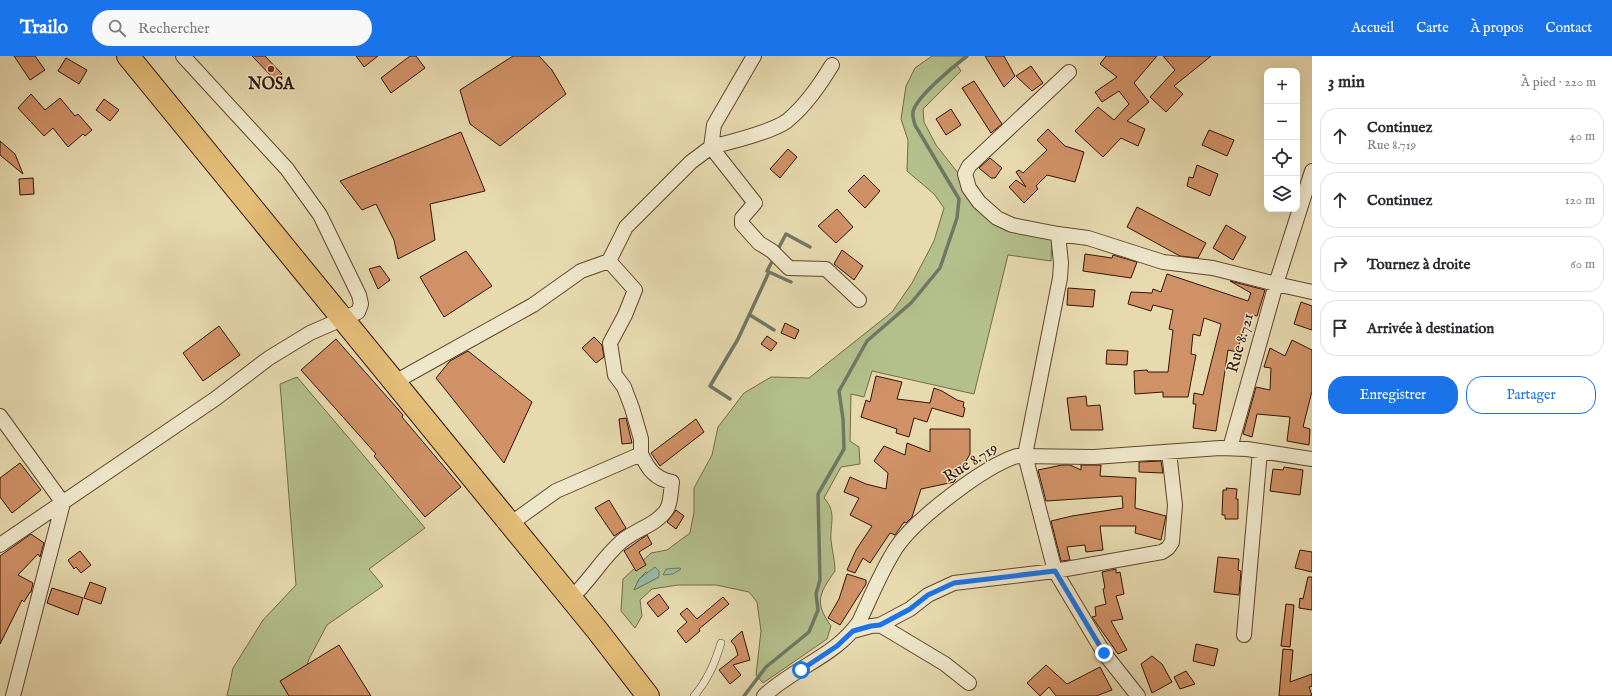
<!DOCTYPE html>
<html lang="fr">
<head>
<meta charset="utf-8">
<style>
	:root { --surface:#fff; --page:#f7f7f7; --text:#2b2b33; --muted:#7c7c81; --line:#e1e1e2; --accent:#1a73e8 }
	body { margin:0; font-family:"IM FELL English",serif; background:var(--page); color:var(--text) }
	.controls { position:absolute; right:12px; top:12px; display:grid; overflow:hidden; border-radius:8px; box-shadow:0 4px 16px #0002 }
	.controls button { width:36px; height:36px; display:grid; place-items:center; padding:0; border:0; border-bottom:1px solid var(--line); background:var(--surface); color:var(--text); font:20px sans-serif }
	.stop { position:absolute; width:12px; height:12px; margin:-9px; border:3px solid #1a73e8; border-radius:50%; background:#fff }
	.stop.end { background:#1a73e8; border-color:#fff; box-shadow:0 1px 4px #0008 }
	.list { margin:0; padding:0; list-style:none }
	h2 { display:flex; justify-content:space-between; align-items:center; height:52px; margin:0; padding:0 16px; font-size:17px }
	h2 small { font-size:13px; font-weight:400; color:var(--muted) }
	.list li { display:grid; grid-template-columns:26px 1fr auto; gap:12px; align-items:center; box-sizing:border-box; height:56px; margin:0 8px 8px; padding:0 8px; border:1px solid var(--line); border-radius:16px }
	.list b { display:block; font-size:15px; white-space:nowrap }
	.list p { margin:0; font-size:13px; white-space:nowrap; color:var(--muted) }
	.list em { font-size:13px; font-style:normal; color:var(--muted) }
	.actions { display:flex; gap:8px; padding:12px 16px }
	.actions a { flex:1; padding:9px 0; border:1px solid var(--accent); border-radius:16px; text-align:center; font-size:14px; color:var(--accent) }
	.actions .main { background:var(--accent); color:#fff }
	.icon { flex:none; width:22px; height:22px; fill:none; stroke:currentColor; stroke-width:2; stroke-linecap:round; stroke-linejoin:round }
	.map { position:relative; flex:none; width:1312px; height:640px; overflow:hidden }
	header { display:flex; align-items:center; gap:24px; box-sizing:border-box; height:56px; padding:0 20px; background:var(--accent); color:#fff }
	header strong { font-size:19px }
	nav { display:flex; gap:22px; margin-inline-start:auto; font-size:14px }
	.search { width:280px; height:36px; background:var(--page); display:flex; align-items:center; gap:10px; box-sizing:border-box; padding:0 14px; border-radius:22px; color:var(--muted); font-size:15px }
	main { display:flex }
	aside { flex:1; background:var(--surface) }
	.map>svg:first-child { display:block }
	.green { fill:#b4c08c; stroke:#746a46; fill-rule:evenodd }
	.water { fill:#97bbaa; stroke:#6f7866 }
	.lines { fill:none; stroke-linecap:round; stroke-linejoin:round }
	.stream { stroke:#6f7866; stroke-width:3.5 }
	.building { fill:#d09166; stroke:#331301 }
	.service-casing { stroke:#60452c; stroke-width:8 }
	.minor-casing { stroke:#60452c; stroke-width:16 }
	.trunk-casing { stroke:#331301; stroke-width:24 }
	.service { stroke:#efe7cb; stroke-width:7 }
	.minor { stroke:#efe7cb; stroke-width:14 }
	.trunk { stroke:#e4bd78; stroke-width:22 }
	.route { stroke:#1a73e8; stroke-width:5 }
	.poi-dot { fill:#8f2418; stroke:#efe7cb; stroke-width:1.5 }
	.labels { text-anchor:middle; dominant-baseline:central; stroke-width:3; stroke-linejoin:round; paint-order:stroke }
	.poi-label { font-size:16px; font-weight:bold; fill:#331301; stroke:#efe7cb }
	.street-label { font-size:16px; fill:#331301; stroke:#efe7cb }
</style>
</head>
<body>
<header>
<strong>Trailo</strong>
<div class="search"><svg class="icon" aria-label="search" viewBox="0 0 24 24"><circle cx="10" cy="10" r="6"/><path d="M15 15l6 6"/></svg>Rechercher</div>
<nav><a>Accueil</a><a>Carte</a><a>À propos</a><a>Contact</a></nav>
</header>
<main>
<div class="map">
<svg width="1312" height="640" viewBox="0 0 1312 640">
	<rect width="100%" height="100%" fill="#e7daaf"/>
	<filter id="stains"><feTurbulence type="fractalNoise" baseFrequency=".005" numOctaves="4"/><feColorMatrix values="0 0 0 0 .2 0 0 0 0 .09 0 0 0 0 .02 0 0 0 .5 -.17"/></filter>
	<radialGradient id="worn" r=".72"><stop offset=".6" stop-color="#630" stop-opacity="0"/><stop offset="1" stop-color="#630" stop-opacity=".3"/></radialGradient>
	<path class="green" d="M932,0H966L957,9L961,15L923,53L924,66L936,89L958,117L975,153L1003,171L1052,183L1051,205L1008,199L974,338L872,315L864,341L851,338L850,385L859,391L860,408L841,411L824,442C837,456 830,467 831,484C832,494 835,504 835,515C819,538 814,546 831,570L827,583L763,627L756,619L761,575L757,546L749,536L716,529H678L652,533L640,544L642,560L635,572L621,555L623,523L651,497L667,494L690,477L694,456V432L712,399L718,371L744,337L771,321L809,322L892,256L912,227L934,185L944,152L934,138L907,115L908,84L901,63L906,30L915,12ZM646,516L659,521L634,534L639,523Z
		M297,321L425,472L369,513L383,530L327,569L309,603L297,640H227L233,612L263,564L296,529L280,328Z"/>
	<path class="water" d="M655,511L659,515V521L634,534L639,523Z
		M666,513L680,512L681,513L673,518L663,519Z"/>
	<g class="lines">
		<path class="stream" d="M777,195L786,178L810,191
			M769,216L791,226
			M750,259L774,274
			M730,343L710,330L738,283L769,216L767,215L774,202
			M744,640L766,611L809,576L818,554L816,538L820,524L818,438L844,393L843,363L839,335L867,285L911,247L940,212L957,162L959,143L915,69C914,65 912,60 913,56C915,42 955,9 967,0"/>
	</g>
	<path class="building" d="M14,0H35L45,14L30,24Z
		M252,0H265L282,18L275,24Z
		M356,0H378L364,11Z
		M410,0H416L425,12L391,37L381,22Z
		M513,0H539L552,14L566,38L500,90L470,68L460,34Z
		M985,0H1004L1015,20L1004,31Z
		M1106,0H1157L1134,27L1149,46L1127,65L1145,73L1138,90L1121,82L1103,101L1075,75L1098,51L1114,64L1129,48L1119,35L1102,46L1095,36L1117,21L1100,8Z
		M1163,0H1211L1174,30L1183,38L1166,56L1150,41L1175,14Z
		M66,2L87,14L79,28L58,15Z
		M1031,10L1043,27L1032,35L1016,20Z
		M974,25L1002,68L991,77L962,32Z
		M31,38L45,54L60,42L75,60L78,58L92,74L85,80L83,78L68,91L53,72L44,80L18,52Z
		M104,43L119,54L110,65L96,54Z
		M951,53L961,69L946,79L936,63Z
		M1048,73L1065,90L1084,96L1075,126L1047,119L1036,130L1038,133L1024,147L1009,131L1016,124L1026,131L1016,116L1019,114L1023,117L1047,94L1037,84Z
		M1209,74L1234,84L1227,100L1202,89Z
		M461,76L485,135L430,148L435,184L398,203L394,184L376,148L362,154L340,125Z
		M0,85L15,98L23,118L0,99Z
		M788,93L797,101L780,122L770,113Z
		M990,102L1002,112L995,122H991L979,112Z
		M1197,109L1218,118L1210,140L1187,130L1189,121L1193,122Z
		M864,119L880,135L865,152L848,135Z
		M33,122L34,138L20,139L19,123Z
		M1137,151L1206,187L1198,202L1180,200L1127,171Z
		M837,153L853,171L836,187L818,170Z
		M1226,169L1246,181L1233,204L1213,192Z
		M842,194L863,210L854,224L834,208Z
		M466,195L492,230L444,261L420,221Z
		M1085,198L1112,202L1113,199L1137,206L1131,222L1083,215Z
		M380,210L390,224L378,233L369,213Z
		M1167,218L1248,245L1251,237L1230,225L1265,234L1257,260L1253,259L1248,272L1244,271L1237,296L1228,294L1216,375L1193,372L1196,348H1193L1194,337L1203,339L1221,268L1204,262L1200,280L1193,278L1191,298L1196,299L1188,341H1163V336L1135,338L1134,315L1147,314L1148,316H1168L1173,274L1169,273L1173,254L1153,249L1151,255L1128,248L1131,236L1152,237L1153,233L1161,236Z
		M1068,232L1095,234L1093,251L1067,249Z
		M1301,246L1312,250V274L1294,268Z
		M785,267L799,274L795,283L781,277Z
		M219,270L240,299L203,325L183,297Z
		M767,280L777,287L771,295L761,288Z
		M594,281L602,289L604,301L596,307L582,292Z
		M336,283L403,359L402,361L461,431L425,461L374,400L376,398L301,314Z
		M1292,284L1312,294V335L1303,371L1310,373L1309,389L1287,385L1290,361L1257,358L1252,381L1243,378L1256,331L1270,334L1271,312L1264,311L1270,292L1285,300Z
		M1107,294L1128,295L1127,309L1106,308Z
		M468,295L532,346L504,407L436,322L450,305Z
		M876,320L902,326L897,343L930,347L934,332L942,335L957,344L964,346L963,351L965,352L963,361L932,352L927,366L914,362L909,381L896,377L897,373L861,361L866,344L870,346Z
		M1086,340L1087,350L1100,349L1103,374H1071L1067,342Z
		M626,362L632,387L622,388L619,363Z
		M696,363L704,376L660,410L651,397Z
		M930,373H970V398L954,426L921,433L912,461L906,467L904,466L895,479L890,477L870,507L863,502L855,517L847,514L856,494L872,470L850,459L859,442L844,436L850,421L866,428L886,433L888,417L874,405L884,390L905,399L907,387L930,396Z
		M1161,405L1163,417L1139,416V406Z
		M20,407L41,434L12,457L0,441V422Z
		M1062,409H1070L1081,414V409H1101L1100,420L1136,422L1135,452L1166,460L1161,484L1135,477L1136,470H1100L1103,494L1086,496L1085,489L1067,491L1070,504L1061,505L1051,465L1072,460L1123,452L1122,440L1046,445L1038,414Z
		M1284,411L1303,414L1300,439L1270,435L1273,413L1283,414Z
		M1226,432L1237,433L1236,443H1238V463H1225V459H1222L1223,434H1227Z
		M609,444L626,472L614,480L595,452Z
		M676,454L684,460L676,473L667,466Z
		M31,478L44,487L40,501L38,498L18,519L33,527L31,536H30L24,546L22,544L0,588V500Z
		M647,479L652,488L639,496L646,509L636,515L624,495Z
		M1300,494L1312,496V516L1295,512Z
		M80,495L91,509L81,517L76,511L74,513L68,504Z
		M1218,501L1239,503L1238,514L1241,515L1239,539L1214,536Z
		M1116,513V517L1120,516L1124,538L1116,540L1123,563L1111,565L1127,594L1118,598L1092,561L1096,560L1095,551L1106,548L1103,533L1105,532L1102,516Z
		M847,518L866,524V528L840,569L828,562L839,543Z
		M1308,521H1312V554L1299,552L1300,542L1303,543Z
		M90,526L106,532L101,548L84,542Z
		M52,532L83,542L78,559L47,547Z
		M659,538L669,552L658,561L647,547Z
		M723,541L729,548L699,573L700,575L686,587L677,575L687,566L680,558L687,552L697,563Z
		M1286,548L1294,549L1290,591L1281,590Z
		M742,575L750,604L733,609L741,619L730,628L719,614L738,599L735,590L731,585Z
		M1196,588L1218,593L1214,610L1193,605Z
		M339,589L371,640H289L280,625Z
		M1283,593L1293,594L1290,626L1312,618V630L1309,631L1312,640H1279Z
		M1152,600L1162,608L1172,626L1152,637L1141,608Z
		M1046,609L1067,628L1100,611L1112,634L1096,640H1056L1049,631L1040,640L1027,627Z
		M1186,615L1195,628L1180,633L1174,621Z"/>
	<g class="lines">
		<defs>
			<path id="service" d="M694,640C708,624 715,607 721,587"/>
			<path id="minor" d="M832,9C819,30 806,49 787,65C772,76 730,86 711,91L755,147L742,162V168L759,187L772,195L789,212L826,213L859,244
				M1069,16L969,110L965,118L969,132L979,146L997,162L1012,169L1058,178L1088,182L1163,206L1213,212L1276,228L1312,115
				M1058,178L1061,207L1060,222L1025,399L1055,515L1104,597L1138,640
				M393,327L533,249L581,215L609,205L626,171L691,106L711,91L714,69L754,0
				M0,360L63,447L13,640
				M1230,392L1276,228L1312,236
				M510,468L556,435L641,398V383L632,352L624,331L615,319L610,287L625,259L635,234L609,205
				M0,489L215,343L269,302L310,277L358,256L361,248L359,239L320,159L287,113L183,0
				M571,542C590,525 602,502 622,485C635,474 658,468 667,453C671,446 671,433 672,426C655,423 648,413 641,398
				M880,569L945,608L969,627
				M853,575L871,570L880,569L910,553L928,539L954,527L1055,515L1162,496L1168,492L1172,486L1175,449L1169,396
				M1244,579L1260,395
				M764,640C793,612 836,600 859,566C871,541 881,515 896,492C915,463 985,410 1017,400L1094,401L1220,392L1247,393L1312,403"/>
			<path id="trunk" d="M128,0L597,574L648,640"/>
		</defs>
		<use href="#service" class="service-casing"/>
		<use href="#minor" class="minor-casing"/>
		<use href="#trunk" class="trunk-casing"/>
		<use href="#service" class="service"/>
		<use href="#minor" class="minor"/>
		<use href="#trunk" class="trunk"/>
	</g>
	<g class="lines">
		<path class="route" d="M801,614L837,590L853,575L871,570L880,569L910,553L928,539L954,527L1055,515L1104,597"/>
	</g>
	<circle class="poi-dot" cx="271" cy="13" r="4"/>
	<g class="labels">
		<g class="poi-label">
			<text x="271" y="29">NOSA</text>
		</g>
		<g class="street-label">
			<text transform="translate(1241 287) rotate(-74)">Rue 8.721</text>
			<text transform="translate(971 407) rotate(-32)">Rue 8.719</text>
		</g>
	</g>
	<rect width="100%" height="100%" filter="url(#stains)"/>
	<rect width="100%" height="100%" fill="url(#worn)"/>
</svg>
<div class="controls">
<button>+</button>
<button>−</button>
<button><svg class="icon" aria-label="locate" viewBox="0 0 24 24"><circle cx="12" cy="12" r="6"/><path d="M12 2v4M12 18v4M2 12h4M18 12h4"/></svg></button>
<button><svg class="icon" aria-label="layers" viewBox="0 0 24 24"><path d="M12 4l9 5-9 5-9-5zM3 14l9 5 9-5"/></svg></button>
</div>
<div class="stop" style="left:801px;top:614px"></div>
<div class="stop end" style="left:1104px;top:597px"></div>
</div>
<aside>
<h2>3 min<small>À pied · 220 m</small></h2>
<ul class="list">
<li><svg class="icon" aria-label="ahead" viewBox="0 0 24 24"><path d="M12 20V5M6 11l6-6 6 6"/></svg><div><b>Continuez</b><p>Rue 8.719</p></div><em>40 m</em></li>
<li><svg class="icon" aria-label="ahead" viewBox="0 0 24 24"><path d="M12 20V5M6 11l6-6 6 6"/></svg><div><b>Continuez</b></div><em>120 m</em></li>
<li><svg class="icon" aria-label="right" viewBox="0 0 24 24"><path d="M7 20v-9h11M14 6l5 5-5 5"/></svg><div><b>Tournez à droite</b></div><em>60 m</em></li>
<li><svg class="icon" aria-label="arrive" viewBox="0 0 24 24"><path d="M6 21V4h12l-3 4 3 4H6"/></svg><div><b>Arrivée à destination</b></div></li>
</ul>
<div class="actions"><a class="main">Enregistrer</a><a>Partager</a></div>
</aside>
</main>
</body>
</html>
